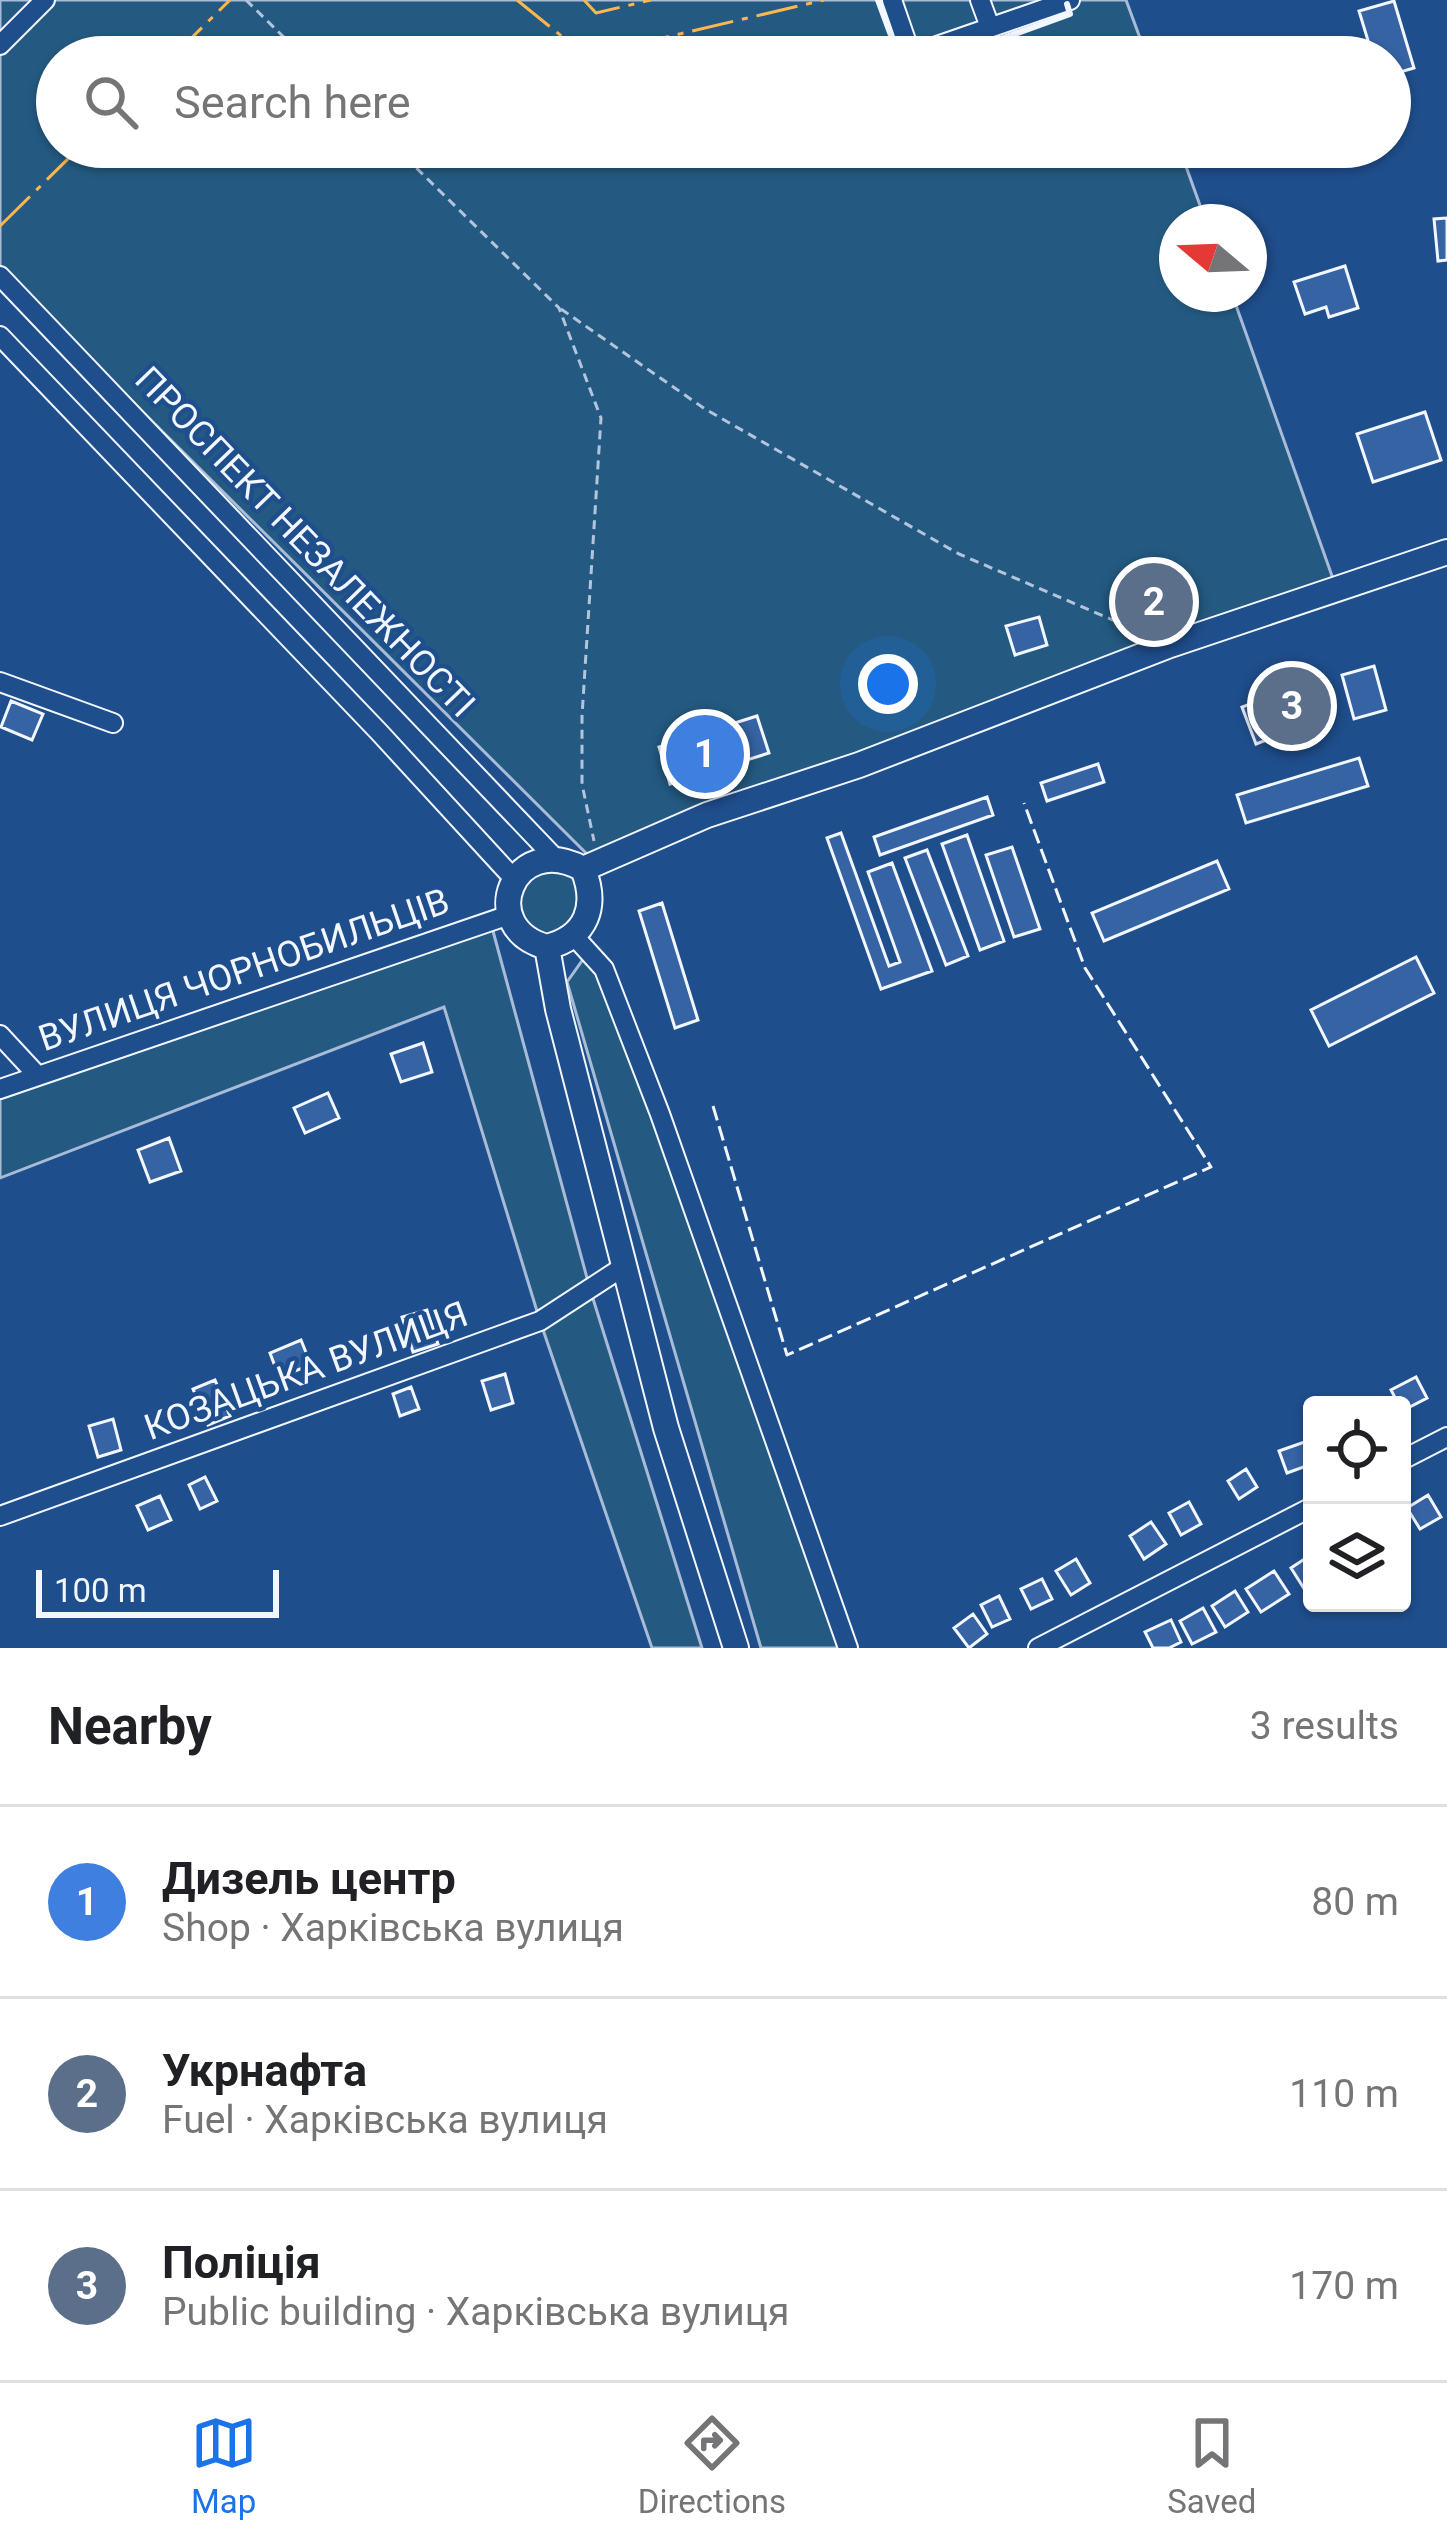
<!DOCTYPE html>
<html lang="en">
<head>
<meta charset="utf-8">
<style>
	:root { --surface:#fff; --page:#f6f6f6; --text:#202124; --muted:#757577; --line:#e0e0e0; --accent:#1a73e8 }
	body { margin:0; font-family:Roboto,sans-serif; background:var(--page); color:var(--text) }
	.controls { position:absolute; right:36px; bottom:36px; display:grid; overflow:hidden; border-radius:12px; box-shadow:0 3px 9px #0004 }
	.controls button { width:108px; height:108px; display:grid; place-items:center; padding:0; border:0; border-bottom:3px solid var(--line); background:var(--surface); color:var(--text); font:60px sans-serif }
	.compass { position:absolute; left:1159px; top:204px; width:108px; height:108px; border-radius:50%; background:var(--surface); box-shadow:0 3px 9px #0004; rotate:289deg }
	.scale { position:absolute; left:36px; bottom:30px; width:243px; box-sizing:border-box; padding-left:12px; border:6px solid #f2f6ff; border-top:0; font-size:33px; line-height:42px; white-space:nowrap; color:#f2f6ff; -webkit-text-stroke:9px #1f4e8c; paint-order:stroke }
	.you { position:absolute; left:888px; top:684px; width:42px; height:42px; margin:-30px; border:9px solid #fff; border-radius:50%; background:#1a73e8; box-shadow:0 0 0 18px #1a73e833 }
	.badge { display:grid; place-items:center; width:78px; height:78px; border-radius:50%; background:var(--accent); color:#fff; font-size:39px; font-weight:700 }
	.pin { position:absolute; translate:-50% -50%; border:6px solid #fff; box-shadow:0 3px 12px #0006 }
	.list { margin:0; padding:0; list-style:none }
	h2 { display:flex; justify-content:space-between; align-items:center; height:156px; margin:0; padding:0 48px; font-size:51px }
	h2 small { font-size:39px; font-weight:400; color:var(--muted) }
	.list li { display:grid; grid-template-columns:78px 1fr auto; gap:36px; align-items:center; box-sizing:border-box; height:192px; padding:0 48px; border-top:3px solid var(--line) }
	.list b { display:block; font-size:45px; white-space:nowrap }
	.list p { margin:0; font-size:39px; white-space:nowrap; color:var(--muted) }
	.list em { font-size:39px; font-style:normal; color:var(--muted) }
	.icon { flex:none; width:66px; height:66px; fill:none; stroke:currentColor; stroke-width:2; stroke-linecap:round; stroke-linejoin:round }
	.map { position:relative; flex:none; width:1447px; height:1648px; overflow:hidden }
	.search { position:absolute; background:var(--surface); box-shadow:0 3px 9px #0004; left:36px; right:36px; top:36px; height:132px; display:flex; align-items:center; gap:30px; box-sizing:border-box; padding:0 42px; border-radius:66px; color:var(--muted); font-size:45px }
	.sheet { height:732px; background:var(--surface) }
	nav { display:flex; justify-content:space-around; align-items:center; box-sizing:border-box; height:168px; border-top:3px solid var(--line); background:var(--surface); font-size:33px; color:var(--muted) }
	nav a { display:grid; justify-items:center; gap:6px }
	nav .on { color:var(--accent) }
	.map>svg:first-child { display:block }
	.green { fill:#245a82; stroke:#a8bbd7; stroke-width:3 }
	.building { fill:#3563a3; stroke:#f2f6ff; stroke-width:3 }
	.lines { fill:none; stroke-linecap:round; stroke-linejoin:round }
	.minor-casing { stroke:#f2f6ff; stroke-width:22 }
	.major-casing { stroke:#f2f6ff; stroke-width:28 }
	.path { stroke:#b3c4dc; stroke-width:3; stroke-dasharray:9 6; stroke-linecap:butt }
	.minor { stroke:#1f4e8c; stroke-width:18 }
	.major { stroke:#1f4e8c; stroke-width:24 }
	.fence { stroke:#f2f6ff; stroke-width:3; stroke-dasharray:15 6; stroke-linecap:butt }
	.wall { stroke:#f2f6ff; stroke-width:6 }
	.power { stroke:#ffb74d; stroke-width:3; stroke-dasharray:42 9 6 9; stroke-linecap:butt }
	.labels { text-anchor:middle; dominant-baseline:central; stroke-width:9; stroke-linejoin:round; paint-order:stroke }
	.street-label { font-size:36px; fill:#f2f6ff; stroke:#1f4e8c }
</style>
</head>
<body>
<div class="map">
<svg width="1447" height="1648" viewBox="0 0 1447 1648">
	<rect width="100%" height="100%" fill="#1f4e8c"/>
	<path class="green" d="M0,0H1126L1147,57H57V147H1179L1206,222H1177V294H1232L1337,590L595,862L0,270Z
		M570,862L590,914L533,943L511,884Z
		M490,920L590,1289L702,1648H652L540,1321L444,1007L0,1178V1089Z
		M589,951L604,969L848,1648H761L567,982Z"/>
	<path class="building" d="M1394,1L1414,68L1390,75V57H1373L1359,11Z
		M1447,218V260L1438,261L1434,219Z
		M1345,266L1358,308L1329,317L1326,307L1305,314L1294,282Z
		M1425,412L1441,460L1373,482L1357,434Z
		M1161,581L1171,609L1139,620L1129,593Z
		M1039,617L1047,645L1015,655L1006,626Z
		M1374,666L1386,710L1354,719L1342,675Z
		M1310,681L1324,718L1256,744L1242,707Z
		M11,701L43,714L32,740L1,727Z
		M757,716L769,753L670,784L659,747Z
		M1359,758L1368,786L1246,823L1237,795Z
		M1098,764L1104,782L1047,801L1041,783Z
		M987,797L993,815L880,855L874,837Z
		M841,833L889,966L900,962L868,872L892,863L932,971L881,989L827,838Z
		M967,835L1004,941L980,950L942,844Z
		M1012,847L1040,929L1014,937L986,855Z
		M927,850L968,956L946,965L905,858Z
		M1217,861L1229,889L1104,941L1092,913Z
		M662,903L698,1020L675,1028L639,911Z
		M1416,957L1434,993L1329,1046L1311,1010Z
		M423,1043L432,1072L401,1082L391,1054Z
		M328,1093L339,1118L305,1133L294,1108Z
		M169,1138L181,1171L150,1182L138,1150Z
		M427,1310L438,1344L413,1352L402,1317Z
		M301,1340L311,1365L279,1377L270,1353Z
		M505,1374L513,1403L491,1410L482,1381Z
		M1416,1377L1427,1398L1402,1411L1391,1390Z
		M215,1380L230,1416L208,1425L193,1389Z
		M411,1387L419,1409L400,1416L393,1394Z
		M113,1419L121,1450L98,1457L89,1426Z
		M1310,1440L1312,1464L1287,1473L1279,1451Z
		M1246,1469L1257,1487L1239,1499L1228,1481Z
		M205,1477L217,1501L200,1509L189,1485Z
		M1428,1495L1441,1517L1420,1529L1407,1508Z
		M160,1496L171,1520L148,1530L137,1506Z
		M1189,1502L1201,1524L1181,1535L1169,1513Z
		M1151,1522L1166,1544L1144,1559L1130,1536Z
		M1312,1554V1585L1305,1590L1291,1568Z
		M1076,1559L1090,1583L1071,1595L1056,1571Z
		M1274,1571L1289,1594L1261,1612L1246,1589Z
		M1042,1579L1052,1599L1031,1609L1021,1589Z
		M1235,1591L1248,1612L1225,1627L1212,1606Z
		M999,1596L1010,1619L992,1627L981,1605Z
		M1203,1608L1216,1632L1192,1644L1180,1621Z
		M973,1614L987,1634L969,1648L954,1628Z
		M1171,1620L1181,1642L1169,1648H1153L1145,1632Z"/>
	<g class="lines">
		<defs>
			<path id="minor" d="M892,0L911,55L1070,0
				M980,0L990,27
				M0,45L45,0
				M0,276L556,859
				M0,336L379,732L515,880
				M0,682L113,723
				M574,936L604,969L660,1114L848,1648
				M0,1035L38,1076
				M0,1089L509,915
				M1402,1460L1447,1437
				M0,1516L540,1321L623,1267
				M1038,1648L1312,1507"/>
			<path id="major" d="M583,869L707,815L859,765L1170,645L1447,552
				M547,947L558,1009L666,1428L736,1648
				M547,947C475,928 513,830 583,869
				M547,947C587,937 598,906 583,869"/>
		</defs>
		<use href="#minor" class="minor-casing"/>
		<use href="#major" class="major-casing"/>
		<path class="path" d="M246,0L304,57
			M395,147L559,308L601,418L582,716V784L594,841
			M561,309L705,409L959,554L1143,633"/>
		<use href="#minor" class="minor"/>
		<use href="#major" class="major"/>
		<path class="fence" d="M713,1106L787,1355L1211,1167L1085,968L1024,803"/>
		<path class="wall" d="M878,0L899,57
			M951,57L1070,14L1067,4"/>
		<path class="power" d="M517,0L586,56L824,0
			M584,0L596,13L651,0
			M172,57L230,0
			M0,226L80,147"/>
	</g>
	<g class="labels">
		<g class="street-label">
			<text transform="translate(305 542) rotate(46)">ПРОСПЕКТ НЕЗАЛЕЖНОСТІ</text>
			<text transform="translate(244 970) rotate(-19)">ВУЛИЦЯ ЧОРНОБИЛЬЦІВ</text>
			<text transform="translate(306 1371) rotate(-20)">КОЗАЦЬКА ВУЛИЦЯ</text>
		</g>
	</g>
</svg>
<div class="controls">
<button><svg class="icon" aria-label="locate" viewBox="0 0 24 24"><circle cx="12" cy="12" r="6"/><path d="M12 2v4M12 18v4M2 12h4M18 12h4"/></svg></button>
<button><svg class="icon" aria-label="layers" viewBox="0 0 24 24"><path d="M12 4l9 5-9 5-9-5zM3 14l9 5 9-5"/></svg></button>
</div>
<svg class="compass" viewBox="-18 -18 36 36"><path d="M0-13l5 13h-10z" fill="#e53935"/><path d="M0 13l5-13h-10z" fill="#757577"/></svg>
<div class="scale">100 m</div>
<div class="you"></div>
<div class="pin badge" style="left:705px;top:754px;background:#3f7fe0">1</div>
<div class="pin badge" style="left:1154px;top:602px;background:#5c6f8a">2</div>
<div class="pin badge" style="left:1292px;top:706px;background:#5c6f8a">3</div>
<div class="search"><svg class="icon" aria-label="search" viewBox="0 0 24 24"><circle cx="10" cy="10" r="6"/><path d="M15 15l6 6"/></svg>Search here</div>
</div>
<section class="sheet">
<h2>Nearby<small>3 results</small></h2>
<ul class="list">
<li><span class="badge" style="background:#3f7fe0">1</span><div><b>Дизель центр</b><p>Shop · Харківська вулиця</p></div><em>80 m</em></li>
<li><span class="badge" style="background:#5c6f8a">2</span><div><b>Укрнафта</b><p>Fuel · Харківська вулиця</p></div><em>110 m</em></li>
<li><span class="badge" style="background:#5c6f8a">3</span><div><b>Поліція</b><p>Public building · Харківська вулиця</p></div><em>170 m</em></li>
</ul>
</section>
<nav>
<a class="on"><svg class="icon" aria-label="map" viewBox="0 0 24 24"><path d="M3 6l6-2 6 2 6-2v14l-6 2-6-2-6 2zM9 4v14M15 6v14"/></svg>Map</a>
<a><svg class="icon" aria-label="directions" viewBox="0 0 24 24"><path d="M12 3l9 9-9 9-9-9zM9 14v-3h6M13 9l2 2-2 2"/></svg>Directions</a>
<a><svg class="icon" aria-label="saved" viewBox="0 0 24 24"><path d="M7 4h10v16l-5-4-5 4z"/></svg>Saved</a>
</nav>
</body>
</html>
